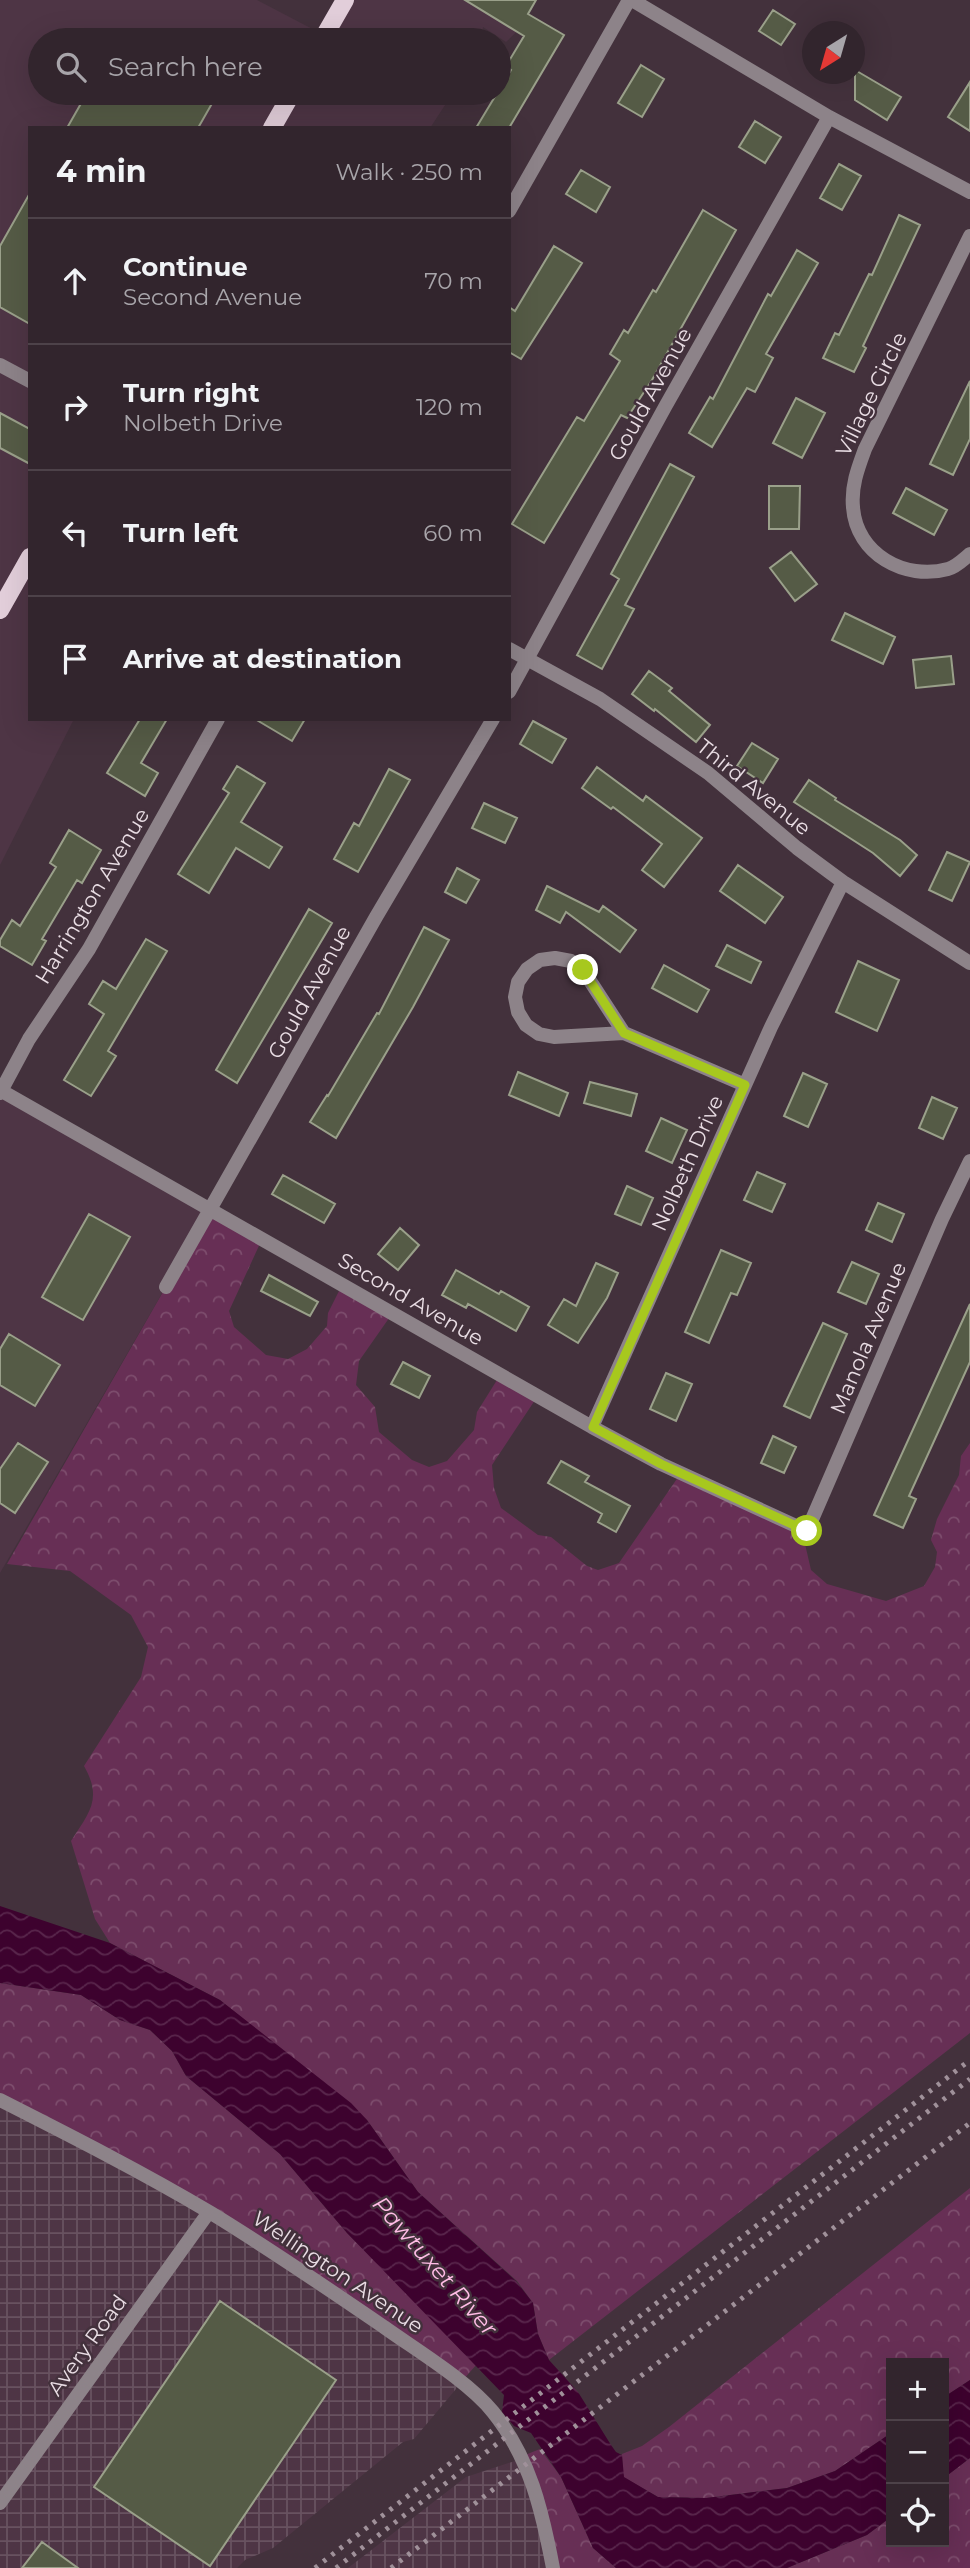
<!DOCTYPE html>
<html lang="en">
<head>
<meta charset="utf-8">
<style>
	:root { --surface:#32252d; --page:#3d3139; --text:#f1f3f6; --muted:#a8a5aa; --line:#4d4249 }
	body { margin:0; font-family:Montserrat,sans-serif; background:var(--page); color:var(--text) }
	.controls { position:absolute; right:21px; bottom:21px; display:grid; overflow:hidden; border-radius:0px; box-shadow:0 7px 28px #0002 }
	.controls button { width:63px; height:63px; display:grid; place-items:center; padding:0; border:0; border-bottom:2px solid var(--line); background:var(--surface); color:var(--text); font:35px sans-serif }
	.compass { position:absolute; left:802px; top:21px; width:63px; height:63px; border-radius:50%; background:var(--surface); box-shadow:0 7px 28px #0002; rotate:217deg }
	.stop { position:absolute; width:21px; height:21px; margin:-16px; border:5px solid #a7c81e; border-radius:50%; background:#fff }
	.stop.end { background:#a7c81e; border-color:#fff; box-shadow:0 2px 7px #0008 }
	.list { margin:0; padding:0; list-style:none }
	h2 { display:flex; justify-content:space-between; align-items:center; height:91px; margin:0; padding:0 28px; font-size:30px }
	h2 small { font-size:23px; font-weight:400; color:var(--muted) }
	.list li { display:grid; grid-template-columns:46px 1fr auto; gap:21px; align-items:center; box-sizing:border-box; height:126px; padding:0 28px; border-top:2px solid var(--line) }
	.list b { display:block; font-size:26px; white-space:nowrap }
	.list p { margin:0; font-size:23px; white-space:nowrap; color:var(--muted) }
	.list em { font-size:23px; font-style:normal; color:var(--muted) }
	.icon { flex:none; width:38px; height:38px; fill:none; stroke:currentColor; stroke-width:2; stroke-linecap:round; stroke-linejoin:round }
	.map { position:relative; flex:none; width:970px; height:2568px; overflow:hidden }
	.search { position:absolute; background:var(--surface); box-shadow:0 7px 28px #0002; left:28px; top:28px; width:483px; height:77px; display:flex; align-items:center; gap:18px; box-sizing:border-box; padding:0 24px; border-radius:38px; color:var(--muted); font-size:26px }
	.panel { position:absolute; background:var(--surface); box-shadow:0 7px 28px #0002; left:28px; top:126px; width:483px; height:595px; border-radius:0px }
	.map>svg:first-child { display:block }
	.built { fill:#4e3545 }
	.industrial { fill:url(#industrial-grid) }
	.forest { fill:url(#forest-crowns) }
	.water { fill:url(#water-waves) }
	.building { fill:#555b46; stroke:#9aa08a; stroke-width:2 }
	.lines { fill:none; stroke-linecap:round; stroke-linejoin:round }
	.minor { stroke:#8d8389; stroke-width:14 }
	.primary { stroke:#e2ceda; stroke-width:18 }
	.rail { stroke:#a0919a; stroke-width:5; stroke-dasharray:3.5 7; stroke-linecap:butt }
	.route { stroke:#a7c81e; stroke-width:9 }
	.labels { text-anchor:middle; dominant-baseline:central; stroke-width:5; stroke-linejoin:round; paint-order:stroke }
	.street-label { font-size:21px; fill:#e9dde4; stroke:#43313c }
	.water-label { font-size:23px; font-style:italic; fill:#ffbce6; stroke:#43313c }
</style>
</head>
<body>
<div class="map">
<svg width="970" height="2568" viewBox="0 0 970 2568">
	<defs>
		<pattern id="industrial-grid" width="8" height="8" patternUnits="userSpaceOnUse" patternTransform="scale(1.75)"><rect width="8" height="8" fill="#4e3545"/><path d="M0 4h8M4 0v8" fill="none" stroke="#685260"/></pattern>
		<pattern id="forest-crowns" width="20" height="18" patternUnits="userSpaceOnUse" patternTransform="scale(1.75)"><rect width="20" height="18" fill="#672f55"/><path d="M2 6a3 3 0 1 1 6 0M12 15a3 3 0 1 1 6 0" fill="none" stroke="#7d4d6d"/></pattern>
		<pattern id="water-waves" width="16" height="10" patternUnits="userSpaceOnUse" patternTransform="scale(1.75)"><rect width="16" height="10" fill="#3d022e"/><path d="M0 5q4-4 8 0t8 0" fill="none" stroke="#59264c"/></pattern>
	</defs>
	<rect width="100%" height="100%" fill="#43313c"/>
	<path class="built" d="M0,0H257L322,34L344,0H534L525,24L506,42L483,27L482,40H40V93H453L430,128H30V719H74L0,865Z
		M0,1085L205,1207L179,1264L0,1573Z"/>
	<path class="industrial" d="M0,2101L203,2213L457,2384L456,2389L414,2439L403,2442L273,2548L245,2560L237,2568H0Z
		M521,2459L552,2568H348L466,2477Z"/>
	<path class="forest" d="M205,1207L263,1237L229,1311L234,1327L266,1355L288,1359L307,1349L327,1326L328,1313L342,1285L394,1311L359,1361L356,1385L375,1407L379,1432L412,1460L429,1467L447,1461L474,1430L477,1412L502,1372L539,1394L492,1465L494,1488L501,1508L538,1535L551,1537L587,1566L598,1570L619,1563L683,1470L801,1527L811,1570L827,1584L886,1601L924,1586L935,1567L937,1552L931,1540L937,1519L959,1475L961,1456L970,1443V2033L549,2360L538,2334L533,2303L517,2281L418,2192L367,2120L220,2000L110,1943L95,1919L71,1841C89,1813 103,1799 84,1766L141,1677L148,1647L131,1615L70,1571L7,1564L179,1264Z
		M0,1983L81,1995L120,2020L150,2030L172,2051L186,2076L280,2154L347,2233L477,2364L462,2381L222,2223L0,2101Z
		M970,2188V2380L944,2397V2363H891V2433L835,2471L787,2488L706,2498L658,2497L623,2477L622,2454L642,2446L669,2427Z
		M540,2449L561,2477L593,2548L616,2568H552L525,2455Z
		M970,2458V2568H787L867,2535L891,2517V2542H944V2478Z"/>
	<path class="water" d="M0,1906L110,1943L220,2000L351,2103L367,2120L418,2192L516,2281L533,2303L538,2334L549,2360L578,2392L611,2445L616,2452L622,2455L624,2477L658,2497L706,2498L787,2488L835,2471L891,2433V2517L867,2535L787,2568H616L593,2548L561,2477L531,2433L514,2426L502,2412L504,2395L347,2233L280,2154L186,2076L172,2051L150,2030L120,2020L81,1995L0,1983Z
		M970,2380V2458L944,2478V2397Z"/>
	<path class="building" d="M465,0H536L528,14L564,35L509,128H476L511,70L506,66L524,36Z
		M773,10L795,24L781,45L759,31Z
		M641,65L664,79L642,117L618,103Z
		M855,70L901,97L887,120L855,100Z
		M970,82V131L948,117Z
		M87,93H218L198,128H67Z
		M755,121L781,137L765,163L739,147Z
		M839,164L861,176L842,210L820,198Z
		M581,170L610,187L596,212L566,194Z
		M30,193V324L0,307V246Z
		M703,210L736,230L652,380L627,418L621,415L544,543L512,524L577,417L584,421L620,361L610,354L624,330L628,333L653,290L656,292Z
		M899,215L920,225L863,346L866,348L854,372L823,358L835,333L839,335L869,274L872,275Z
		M554,246L582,263L521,359L509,352V307L515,311Z
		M797,250L818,263L766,354L773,358L755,392L747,388L712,447L689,433L710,397L713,399L768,294L771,296Z
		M970,381V439L953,475L930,464Z
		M796,398L825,413L802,458L773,443Z
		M0,413L30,429V464L0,448Z
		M670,464L694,477L625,605L634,609L602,669L577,655L619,579L611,574Z
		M769,486H800L799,529H769Z
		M906,488L947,510L934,535L893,513Z
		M791,552L817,584L795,601L770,568Z
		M845,613L895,637L883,664L832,640Z
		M951,656L954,684L916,688L913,660Z
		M649,671L672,688L669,691L710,725L696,742L655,709L654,711L632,694Z
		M140,719H167L141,763L158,773L145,796L107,773Z
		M255,719H305L292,741Z
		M533,721L566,739L552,763L520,744Z
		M752,743L778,759L763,783L737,766Z
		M237,766L265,783L241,822L282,847L269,868L236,848L209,893L178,874L229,793L223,789Z
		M597,767L643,801L646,796L702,838L664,887L642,870L662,844L613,807L611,809L582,788Z
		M389,769L410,780L358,872L334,859L354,823L359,826Z
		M809,780L836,798L835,800L900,840L917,855L900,876L873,853L794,802Z
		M484,803L517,818L505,843L472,828Z
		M69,830L101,850L82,883L77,880L42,939L46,941L32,965L0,946V940L12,920L20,926L56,867L50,863Z
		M947,852L970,862L952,901L929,890Z
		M738,865L783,897L765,923L720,891Z
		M457,868L479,880L466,903L445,892Z
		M547,886L599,912L603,906L636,930L620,952L566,912L560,923L536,910Z
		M309,909L332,923L237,1083L216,1070Z
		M424,927L449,940L413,1007L336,1138L310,1122L327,1095L328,1096L377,1013L379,1014Z
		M146,939L167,951L108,1051L116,1056L91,1096L64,1080L104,1014L89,1004L103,981L116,989Z
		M727,945L761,962L751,983L716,966Z
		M858,961L899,980L877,1031L836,1012Z
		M664,965L709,990L697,1012L652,988Z
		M518,1072L568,1093L559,1116L509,1095Z
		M803,1073L827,1084L808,1127L784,1116Z
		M590,1082L637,1094L631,1116L584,1103Z
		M932,1097L957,1108L943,1139L919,1128Z
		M661,1118L687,1130L672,1163L646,1151Z
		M757,1172L785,1184L772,1212L744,1200Z
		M283,1175L335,1204L324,1223L272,1194Z
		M627,1186L653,1198L641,1225L615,1214Z
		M878,1203L904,1214L892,1242L866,1230Z
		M89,1214L130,1237L83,1320L42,1297Z
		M400,1228L419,1245L398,1270L378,1254Z
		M721,1250L751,1263L737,1295L731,1293L709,1343L685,1332Z
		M852,1262L879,1274L866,1304L838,1292Z
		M596,1263L618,1273L607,1298L578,1343L548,1325L564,1299L576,1306Z
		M456,1270L499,1294L501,1291L529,1307L516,1331L468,1304L466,1308L442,1295Z
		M269,1275L318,1302L310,1316L261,1291Z
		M970,1304V1362L909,1496L916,1499L903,1528L874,1515Z
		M823,1323L847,1334L810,1418L784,1406Z
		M9,1334L60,1365L35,1406L0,1385V1349Z
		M403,1362L430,1376L419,1398L391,1384Z
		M666,1373L692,1384L676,1421L650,1409Z
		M773,1436L796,1447L784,1473L761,1463Z
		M18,1443L48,1462L15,1513L0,1503V1469Z
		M561,1461L589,1476L585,1482L630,1506L616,1532L598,1522L602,1514L548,1483Z
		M220,2301L336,2380L210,2566L94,2487Z
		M42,2542L78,2568H22Z"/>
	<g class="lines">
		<path class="minor" d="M632,0L829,117L970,192
			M509,211L629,0
			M970,236L865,449C858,468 851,486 853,507C856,554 905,581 948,569C956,567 964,559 970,554
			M0,365L30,381
			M509,649L600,699L708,773L797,848L843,882L970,963
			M509,692L665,407L829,117
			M624,1033L583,970L571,961L555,958L540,960L527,969L518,982L515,997L518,1012L526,1025L539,1034L554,1037L624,1033L745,1085
			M0,1090L592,1427L661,1464L807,1531L942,1219L970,1161
			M0,1093L29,1039L89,949L218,719
			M166,1287L376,917L493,719
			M592,1427L771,1027L843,882
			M0,2100C71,2136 142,2172 211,2213C270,2249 327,2288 384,2327C416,2350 468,2381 493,2412C530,2458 542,2510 553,2568
			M0,2503L209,2212"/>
		<path class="primary" d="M322,40L345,0
			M272,128L292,93
			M0,610L30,557"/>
		<path class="rail" d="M315,2568L970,2060
			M336,2568L970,2079
			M391,2568L970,2123"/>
	</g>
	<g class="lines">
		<path class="route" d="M583,970L624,1033L745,1085L593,1427L661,1464L807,1531"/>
	</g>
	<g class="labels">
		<g class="street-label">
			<text transform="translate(650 394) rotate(-61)">Gould Avenue</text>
			<text transform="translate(871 394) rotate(-64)">Village Circle</text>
			<text transform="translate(754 787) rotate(39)">Third Avenue</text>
			<text transform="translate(92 896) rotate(-59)">Harrington Avenue</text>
			<text transform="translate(309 992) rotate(-61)">Gould Avenue</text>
			<text transform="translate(687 1163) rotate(-66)">Nolbeth Drive</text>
			<text transform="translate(411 1299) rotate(30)">Second Avenue</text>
			<text transform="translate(868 1338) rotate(-67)">Manola Avenue</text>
			<text transform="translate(338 2272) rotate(34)">Wellington Avenue</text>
			<text transform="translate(87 2345) rotate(-54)">Avery Road</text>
		</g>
		<g class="water-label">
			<text transform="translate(435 2266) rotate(49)">Pawtuxet River</text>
		</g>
	</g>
</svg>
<div class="controls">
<button>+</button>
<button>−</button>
<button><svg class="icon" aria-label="locate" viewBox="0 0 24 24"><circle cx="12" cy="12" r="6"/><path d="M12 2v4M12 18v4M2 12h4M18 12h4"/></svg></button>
</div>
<svg class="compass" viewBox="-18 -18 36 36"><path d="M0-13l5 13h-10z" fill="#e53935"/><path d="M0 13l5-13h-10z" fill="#a8a5aa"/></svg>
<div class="stop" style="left:807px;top:1531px"></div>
<div class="stop end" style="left:583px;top:970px"></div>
<div class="search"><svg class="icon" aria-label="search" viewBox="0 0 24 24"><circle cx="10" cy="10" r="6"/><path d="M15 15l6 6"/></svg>Search here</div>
<section class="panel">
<h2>4 min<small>Walk · 250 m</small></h2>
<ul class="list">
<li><svg class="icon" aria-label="ahead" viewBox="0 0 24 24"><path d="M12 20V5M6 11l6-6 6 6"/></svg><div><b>Continue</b><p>Second Avenue</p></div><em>70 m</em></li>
<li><svg class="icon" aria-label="right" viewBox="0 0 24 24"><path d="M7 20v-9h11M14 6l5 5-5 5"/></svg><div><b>Turn right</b><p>Nolbeth Drive</p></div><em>120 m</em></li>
<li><svg class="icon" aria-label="left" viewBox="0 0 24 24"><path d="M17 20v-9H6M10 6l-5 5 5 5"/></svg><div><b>Turn left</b></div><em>60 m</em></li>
<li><svg class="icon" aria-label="arrive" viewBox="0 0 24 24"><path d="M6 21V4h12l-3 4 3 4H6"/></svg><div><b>Arrive at destination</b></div></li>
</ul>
</section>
</div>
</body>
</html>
